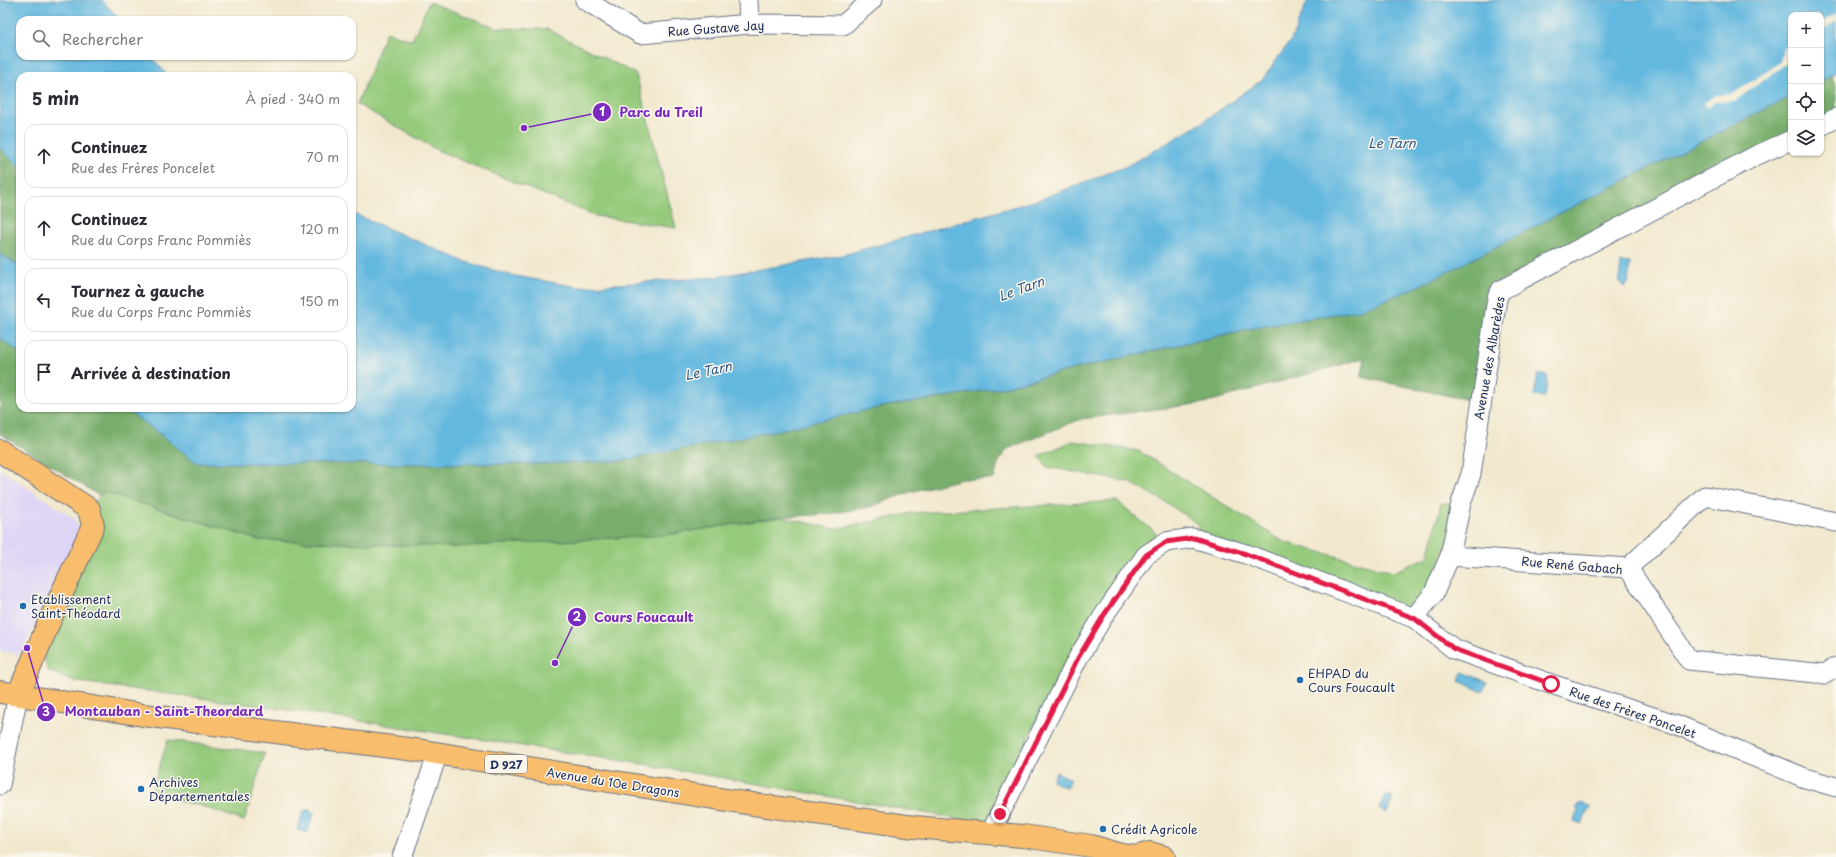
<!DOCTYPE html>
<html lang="fr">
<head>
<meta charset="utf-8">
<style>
	:root { --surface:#fff; --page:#f2f2f3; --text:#2b2b33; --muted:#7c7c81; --line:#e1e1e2 }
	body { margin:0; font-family:"Playpen Sans",sans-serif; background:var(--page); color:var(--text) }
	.controls { position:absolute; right:12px; top:12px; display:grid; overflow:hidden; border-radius:8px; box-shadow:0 1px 3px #0004 }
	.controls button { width:36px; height:36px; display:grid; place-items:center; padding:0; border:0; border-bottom:1px solid var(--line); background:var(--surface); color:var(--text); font:20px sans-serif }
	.stop { position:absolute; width:12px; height:12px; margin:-9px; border:3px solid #e11d48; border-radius:50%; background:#fff }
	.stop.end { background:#e11d48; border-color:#fff; box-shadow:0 1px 4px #0008 }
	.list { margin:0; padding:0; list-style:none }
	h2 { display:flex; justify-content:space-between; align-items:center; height:52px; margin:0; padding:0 16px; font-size:17px }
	h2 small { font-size:13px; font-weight:400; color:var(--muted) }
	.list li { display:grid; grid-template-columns:26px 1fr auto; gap:12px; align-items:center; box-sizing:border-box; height:64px; margin:0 8px 8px; padding:0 8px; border:1px solid var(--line); border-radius:12px }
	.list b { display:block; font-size:15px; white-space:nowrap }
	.list p { margin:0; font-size:13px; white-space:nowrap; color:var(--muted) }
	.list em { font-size:13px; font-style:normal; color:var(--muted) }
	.icon { flex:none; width:22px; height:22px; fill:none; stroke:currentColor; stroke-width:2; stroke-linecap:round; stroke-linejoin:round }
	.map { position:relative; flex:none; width:1836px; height:857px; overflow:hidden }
	.search { position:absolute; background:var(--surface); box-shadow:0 1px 3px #0004; left:16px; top:16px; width:340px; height:44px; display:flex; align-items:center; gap:10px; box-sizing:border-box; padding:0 14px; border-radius:12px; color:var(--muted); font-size:15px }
	.panel { position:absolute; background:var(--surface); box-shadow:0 1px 3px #0004; left:16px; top:72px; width:340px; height:340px; border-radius:12px }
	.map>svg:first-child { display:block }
	.built { fill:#ded5f6 }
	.green { fill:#95ca7c; stroke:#587c6d }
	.forest { fill:#78ae6c; stroke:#4a6e65 }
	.water { fill:#63b8df; stroke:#3f749e }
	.pier { fill:#f1e8cd }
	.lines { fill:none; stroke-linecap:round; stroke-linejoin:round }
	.minor-casing { stroke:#667085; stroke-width:21 }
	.major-casing { stroke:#667085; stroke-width:24 }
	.minor { stroke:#fff; stroke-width:19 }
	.major { stroke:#f9be6d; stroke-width:22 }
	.route { stroke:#e11d48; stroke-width:5 }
	.poi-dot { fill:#1f6fb2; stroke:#fbf7ec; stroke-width:1.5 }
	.labels { text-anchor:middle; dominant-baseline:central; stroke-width:3; stroke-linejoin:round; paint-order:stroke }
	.shield { fill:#fbf7ec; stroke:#5e6b89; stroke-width:1 }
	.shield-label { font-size:11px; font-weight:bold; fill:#1b2f5e }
	.street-label { font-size:12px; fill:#1b2f5e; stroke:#fbf7ec }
	.poi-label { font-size:12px; fill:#1b2f5e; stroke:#fbf7ec; text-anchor:start }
	.water-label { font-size:13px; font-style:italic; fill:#315885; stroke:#fbf7ec }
	.leader { fill:none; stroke:#7b2cbf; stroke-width:1.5 }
	.callout-dot { fill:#7b2cbf; stroke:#fbf7ec; stroke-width:1.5 }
	.mark-label { font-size:12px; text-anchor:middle; font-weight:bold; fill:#fff }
	.callout-label { font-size:13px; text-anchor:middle; font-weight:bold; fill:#7b2cbf; stroke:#fbf7ec; stroke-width:3; stroke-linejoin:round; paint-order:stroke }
</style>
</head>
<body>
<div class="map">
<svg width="1836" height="857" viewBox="0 0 1836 857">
	<rect width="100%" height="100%" fill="#fbf7ec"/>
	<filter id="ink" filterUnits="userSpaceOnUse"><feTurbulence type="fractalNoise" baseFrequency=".025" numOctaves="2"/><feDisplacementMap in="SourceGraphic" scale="8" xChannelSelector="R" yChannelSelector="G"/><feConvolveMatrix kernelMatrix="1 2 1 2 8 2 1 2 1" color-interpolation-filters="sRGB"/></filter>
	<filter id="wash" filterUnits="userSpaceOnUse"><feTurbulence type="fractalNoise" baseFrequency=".012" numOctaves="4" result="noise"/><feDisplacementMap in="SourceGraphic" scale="16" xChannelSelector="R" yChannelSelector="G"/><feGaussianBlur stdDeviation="0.9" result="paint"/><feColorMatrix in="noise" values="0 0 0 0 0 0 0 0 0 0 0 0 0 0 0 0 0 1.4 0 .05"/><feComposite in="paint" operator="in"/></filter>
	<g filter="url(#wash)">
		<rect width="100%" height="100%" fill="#f1e8cd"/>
		<path class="built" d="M0,470L75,519L80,534L69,561L20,654L0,651Z"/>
		<path class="green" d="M429,2L497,28L547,29L636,74L676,228L596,216L439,151L357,104L386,32L412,40Z
			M1073,441L1139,451L1284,542L1393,572L1428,557L1441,503H1461L1459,518L1414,618L1193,538L1199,525L1167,503L1129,482L1047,467L1039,456Z
			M104,492L259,540L455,547L666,535L780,517L835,529L912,513L1117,501L1157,534L1129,560L1061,670L988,824L642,764L268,707L72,681L48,671L43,656L93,504Z
			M168,740L265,753L244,821L193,803L192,805L151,792Z"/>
		<path class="forest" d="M1831,75L1836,86V118L1821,126V81Z
			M1791,96V140L1508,285L1473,401L1361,377L1365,358L1204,403L1081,419L1007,449L998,463L994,479H962L910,492L870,507L829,514L780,517L666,535L455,547L259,540L104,492L100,496L0,434V338L20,353V408H124L160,434L197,463L537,464L621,461L885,406L921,401L1003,387L1074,369L1248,329L1359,310L1410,290L1457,267L1576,205Z
			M0,148L20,168V266L0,254Z"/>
		<path class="water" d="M0,0H102L120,20H20V56H151L168,76H20V168L0,148Z
			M1308,0H1836V72L1821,81V15H1791V96L1576,205L1457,267L1410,290L1359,310L1248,329L1074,369L1003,387L921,401L885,406L779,430L621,461L537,464L197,463L160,434L124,408H352V213L463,261L510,275L578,287L714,277L843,255L1038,200L1127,166L1197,126L1262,80L1291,40Z
			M0,254L20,266V353L0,338Z
			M1621,262L1630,263L1628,284L1624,287L1619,282Z
			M1538,374L1548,376L1545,397L1534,396Z
			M1463,672L1487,682L1483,692L1459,681Z
			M1056,772L1071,779L1067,788L1052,781Z
			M1385,794L1393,797L1387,813L1379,809Z
			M1581,803L1590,806L1582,824L1574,821L1578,810L1576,808L1578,804L1580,805Z
			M308,809L311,810V812L314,813L307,833L297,830L304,810L308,811Z"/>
		<path class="pier" d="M1836,13V21L1821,31V23Z
			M1791,42V52L1789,54L1787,63L1735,101L1715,102L1707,108L1703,104L1716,95L1733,94L1780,62L1783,48Z"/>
	</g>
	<g filter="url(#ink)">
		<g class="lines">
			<defs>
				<path id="minor" d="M585,0L640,34L749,24L843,25L872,0
					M748,0L749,24
					M1821,126L1836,118
					M1450,556L1628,568L1689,660L1825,674L1836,667
					M1628,568L1705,496L1836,522
					M1414,618L1434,593L1450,556L1461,503L1471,474L1497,298L1501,290L1755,156L1791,140
					M0,785L18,695
					M994,834V826L1078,658L1104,615L1146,555L1166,542L1193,538L1246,554L1414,618L1454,649L1551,684L1675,724L1805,778L1836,787
					M402,857L438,753"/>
				<path id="major" d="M0,451L89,509L93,526L56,606L18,695
					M0,692L143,715L423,751L739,802L914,827L1023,836L1091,846L1122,855L1136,857
					M1136,857L1150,853L1164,857"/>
			</defs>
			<use href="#minor" class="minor-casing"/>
			<use href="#major" class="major-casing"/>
			<use href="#minor" class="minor"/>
			<use href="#major" class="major"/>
		</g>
	</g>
	<g class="lines" filter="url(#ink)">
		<path class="route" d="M1000,814L1078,658L1104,615L1146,555L1166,542L1194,538L1246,554L1414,618L1454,649L1551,684"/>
	</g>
	<g class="poi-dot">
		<circle cx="23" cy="606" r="4"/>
		<circle cx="1300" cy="680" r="4"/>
		<circle cx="141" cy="789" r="4"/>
		<circle cx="1103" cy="829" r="4"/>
	</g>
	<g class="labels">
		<rect class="shield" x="485" y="755" width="42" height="18" rx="3"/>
		<g class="shield-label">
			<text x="506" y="764">D 927</text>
		</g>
		<g class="street-label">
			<text transform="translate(716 28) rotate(-4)">Rue Gustave Jay</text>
			<text transform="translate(1489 358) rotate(-80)">Avenue des Albarèdes</text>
			<text transform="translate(1572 565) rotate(5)">Rue René Gabach</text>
			<text transform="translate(1633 712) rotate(19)">Rue des Frères Poncelet</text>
			<text transform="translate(613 782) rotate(9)">Avenue du 10e Dragons</text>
		</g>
		<g class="poi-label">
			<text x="31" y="599">Etablissement<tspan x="31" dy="14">Saint-Théodard</tspan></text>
			<text x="1308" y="673">EHPAD du<tspan x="1308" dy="14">Cours Foucault</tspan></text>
			<text x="149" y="782">Archives<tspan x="149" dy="14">Départementales</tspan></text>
			<text x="1111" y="829">Crédit Agricole</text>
		</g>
		<g class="water-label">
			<text x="1392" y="142">Le Tarn</text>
			<text transform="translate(1021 288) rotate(-20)">Le Tarn</text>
			<text transform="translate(708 370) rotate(-12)">Le Tarn</text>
		</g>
	</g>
	<path class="leader" d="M524 128L602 112M555 663L577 617M27 648L46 712"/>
	<g class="callout-dot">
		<circle cx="524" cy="128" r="4"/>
		<circle cx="555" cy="663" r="4"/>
		<circle cx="27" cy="648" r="4"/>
		<circle cx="602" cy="112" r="10"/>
		<circle cx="577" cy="617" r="10"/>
		<circle cx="46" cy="712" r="10"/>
	</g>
	<g class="mark-label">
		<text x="602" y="116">1</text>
		<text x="577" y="621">2</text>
		<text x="46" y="716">3</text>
	</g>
	<g class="callout-label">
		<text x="661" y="117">Parc du Treil</text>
		<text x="644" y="622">Cours Foucault</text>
		<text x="164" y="716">Montauban - Saint-Theordard</text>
	</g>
</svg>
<div class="controls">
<button>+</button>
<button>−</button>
<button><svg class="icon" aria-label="locate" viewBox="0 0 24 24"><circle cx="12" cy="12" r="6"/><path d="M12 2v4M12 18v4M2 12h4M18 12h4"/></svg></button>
<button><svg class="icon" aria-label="layers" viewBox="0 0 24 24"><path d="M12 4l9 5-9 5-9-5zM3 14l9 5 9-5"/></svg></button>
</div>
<div class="stop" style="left:1551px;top:684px"></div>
<div class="stop end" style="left:1000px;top:814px"></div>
<div class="search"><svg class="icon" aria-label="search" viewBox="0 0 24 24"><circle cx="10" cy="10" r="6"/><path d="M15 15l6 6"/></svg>Rechercher</div>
<section class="panel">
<h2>5 min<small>À pied · 340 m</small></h2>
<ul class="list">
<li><svg class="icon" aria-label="ahead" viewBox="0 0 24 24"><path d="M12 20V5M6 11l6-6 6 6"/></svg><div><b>Continuez</b><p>Rue des Frères Poncelet</p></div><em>70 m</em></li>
<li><svg class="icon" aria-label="ahead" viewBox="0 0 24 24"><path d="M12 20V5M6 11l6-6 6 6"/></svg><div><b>Continuez</b><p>Rue du Corps Franc Pommiès</p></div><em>120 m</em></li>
<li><svg class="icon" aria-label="left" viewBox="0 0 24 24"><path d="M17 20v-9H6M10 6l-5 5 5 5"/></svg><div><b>Tournez à gauche</b><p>Rue du Corps Franc Pommiès</p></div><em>150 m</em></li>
<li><svg class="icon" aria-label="arrive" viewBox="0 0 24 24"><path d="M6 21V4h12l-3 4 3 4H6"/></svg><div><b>Arrivée à destination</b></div></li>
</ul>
</section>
</div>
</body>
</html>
